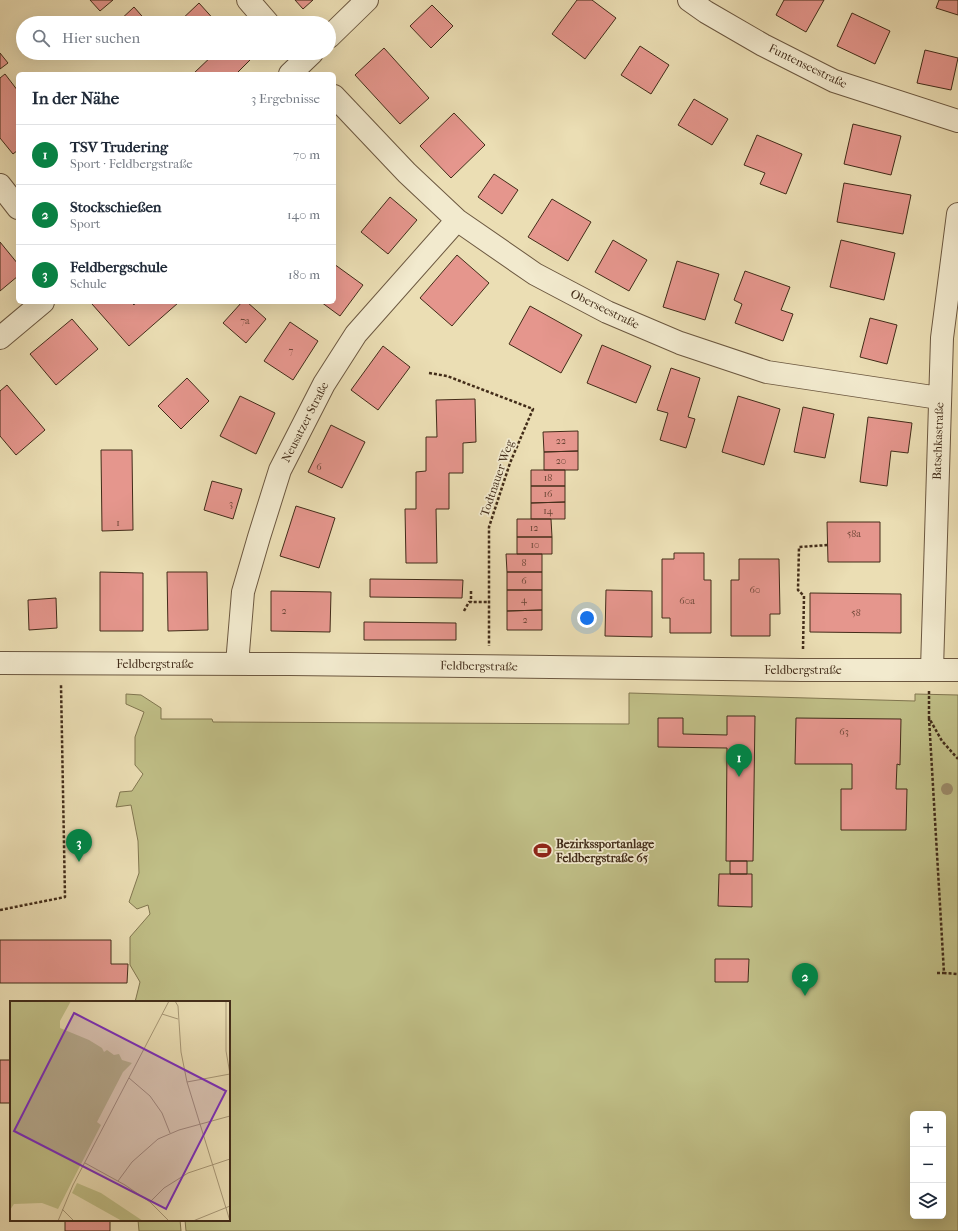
<!DOCTYPE html>
<html lang="de">
<head>
<meta charset="utf-8">
<style>
	:root { --surface:#fff; --page:#f6f6f7; --text:#1f2937; --muted:#747a83; --line:#e0e1e3; --accent:#0b8043 }
	body { margin:0; font-family:"IM FELL French Canon",serif; background:var(--page); color:var(--text) }
	.controls { position:absolute; right:12px; bottom:12px; display:grid; overflow:hidden; border-radius:6px; box-shadow:0 4px 16px #0002 }
	.controls button { width:36px; height:36px; display:grid; place-items:center; padding:0; border:0; border-bottom:1px solid var(--line); background:var(--surface); color:var(--text); font:20px sans-serif }
	.you { position:absolute; left:587px; top:618px; width:14px; height:14px; margin:-10px; border:3px solid #fff; border-radius:50%; background:#1a73e8; box-shadow:0 0 0 6px #1a73e833 }
	.badge { display:grid; place-items:center; width:26px; height:26px; border-radius:50%; background:var(--accent); color:#fff; font-size:13px; font-weight:700 }
	.pin { position:absolute; translate:-50% -33px; filter:drop-shadow(0 1px 2px #0008) }
	.pin::after { content:''; position:absolute; top:21px; width:14px; height:12px; background:inherit; clip-path:polygon(0 0,100% 0,50% 100%) }
	.list { margin:0; padding:0; list-style:none }
	h2 { display:flex; justify-content:space-between; align-items:center; height:52px; margin:0; padding:0 16px; font-size:17px }
	h2 small { font-size:13px; font-weight:400; color:var(--muted) }
	.list li { display:grid; grid-template-columns:26px 1fr auto; gap:12px; align-items:center; box-sizing:border-box; height:60px; padding:0 16px; border-top:1px solid var(--line) }
	.list b { display:block; font-size:15px; white-space:nowrap }
	.list p { margin:0; font-size:13px; white-space:nowrap; color:var(--muted) }
	.list em { font-size:13px; font-style:normal; color:var(--muted) }
	.icon { flex:none; width:22px; height:22px; fill:none; stroke:currentColor; stroke-width:2; stroke-linecap:round; stroke-linejoin:round }
	.map { position:relative; flex:none; width:958px; height:1231px; overflow:hidden }
	.search { position:absolute; background:var(--surface); box-shadow:0 4px 16px #0002; left:16px; top:16px; width:320px; height:44px; display:flex; align-items:center; gap:10px; box-sizing:border-box; padding:0 14px; border-radius:22px; color:var(--muted); font-size:15px }
	.panel { position:absolute; background:var(--surface); box-shadow:0 4px 16px #0002; left:16px; top:72px; width:320px; height:232px; border-radius:6px }
	.map>svg:first-child { display:block }
	.green { fill:#c0bf87; stroke:#817650; fill-rule:evenodd }
	.building { fill:#e5968d; stroke:#422c19 }
	.lines { fill:none; stroke-linecap:round; stroke-linejoin:round }
	.minor-casing { stroke:#6c5840; stroke-width:24 }
	.path { stroke:#422c19; stroke-width:2.5; stroke-dasharray:3 2; stroke-linecap:butt }
	.minor { stroke:#f2eace; stroke-width:22 }
	.tree { fill:#9c8c6b }
	.labels { text-anchor:middle; dominant-baseline:central; stroke-width:3.5; stroke-linejoin:round; paint-order:stroke }
	.number-label { font-size:10px; fill:#6b4636 }
	.street-label { font-size:12px; fill:#422c19; stroke:#f2eace }
	.poi-label { font-size:12px; font-weight:bold; fill:#422c19; stroke:#f2eace; text-anchor:start }
	.inset-road { fill:none; stroke:#a79776; stroke-width:1 }
	.view { fill:#7b2cbf; fill-opacity:0.15; stroke:#7b2cbf; stroke-width:2 }
	.inset-edge { fill:none; stroke:#422c19; stroke-width:2 }
</style>
</head>
<body>
<div class="map">
<svg width="958" height="1231" viewBox="0 0 958 1231">
	<rect width="100%" height="100%" fill="#ebdeb4"/>
	<filter id="stains"><feTurbulence type="fractalNoise" baseFrequency=".005" numOctaves="4"/><feColorMatrix values="0 0 0 0 .2 0 0 0 0 .09 0 0 0 0 .02 0 0 0 .5 -.17"/></filter>
	<radialGradient id="worn" r=".72"><stop offset=".6" stop-color="#630" stop-opacity="0"/><stop offset="1" stop-color="#630" stop-opacity=".3"/></radialGradient>
	<path class="green" d="M629,693L915,701V694L958,695V1231H186L185,1220H229V1002H135L140,982L130,965V937L150,914L148,905L137,909L129,902L139,873L138,841L131,805L116,807L120,792L132,791L143,774L135,765V737L144,712L126,704V694L141,695L161,708V719H212L213,722L629,724ZM913,1114H943V1216H913Z
		M138,1220H180L181,1231H139Z"/>
	<path class="building" d="M90,0H113L100,11Z
		M295,0H313L303,9Z
		M577,0H592L616,18L585,59L552,34Z
		M784,0H824L806,32L776,15Z
		M939,0H958V15L936,8Z
		M199,3L217,23H178Z
		M432,5L453,26L431,48L410,26Z
		M134,7L148,23H117Z
		M852,13L890,31L875,64L837,46Z
		M640,46L669,65L651,94L621,75Z
		M384,48L429,98L400,124L355,75Z
		M925,50L958,58L951,90L917,83Z
		M0,53L8,63L0,69Z
		M215,53H245L251,59L236,74H193Z
		M5,74L18,91V150L13,154L0,138V78Z
		M694,99L728,119L712,145L678,125Z
		M454,113L485,145L451,178L420,146Z
		M853,124L901,136L891,175L844,164Z
		M757,135L802,154L786,194L760,184L765,173L744,165Z
		M494,174L518,190L502,214L478,197Z
		M844,183L911,195L903,234L837,222Z
		M390,197L417,220L388,254L361,232Z
		M552,199L591,222L568,261L528,237Z
		M613,240L647,260L629,291L595,272Z
		M841,240L895,253L884,300L830,287Z
		M0,242L18,264V276L0,291Z
		M457,255L489,283L452,326L420,298Z
		M677,261L719,274L705,320L663,307Z
		M334,264L363,285L340,316L321,302H334Z
		M745,271L790,287L781,310L793,314L783,341L735,323L742,304L734,300Z
		M95,302H131L134,305L136,302H177L178,303L129,346L92,304Z
		M242,302H247L266,319L246,343L223,323Z
		M530,306L582,335L561,373L509,344Z
		M870,318L897,325L887,364L860,357Z
		M72,319L98,349L56,385L30,354Z
		M290,322L318,341L293,380L264,361Z
		M602,345L651,366L636,403L587,383Z
		M383,346L410,367L378,410L351,390Z
		M671,368L700,378L688,417L695,419L686,448L660,440L668,413L657,410Z
		M187,378L209,401L181,429L158,406Z
		M7,385L45,430L16,455L0,436V391Z
		M240,396L275,413L256,454L220,436Z
		M738,396L780,409L764,465L722,452Z
		M475,399L476,442L463,443V473H449V509H436L437,563H406L405,509H416V472L426,471V437H437L436,400Z
		M803,407L834,414L825,458L794,452Z
		M868,417L912,423L908,453L891,451L887,486L860,482Z
		M331,425L365,442L342,488L308,472Z
		M578,431V451L544,452L543,432Z
		M101,450H132L133,530L102,531Z
		M578,451V470H544V452Z
		M531,470H565V486H531Z
		M212,481L242,489L233,519L204,510Z
		M531,486H565V502L531,503Z
		M565,502V519H531V503Z
		M296,506L335,518L319,568L280,556Z
		M517,519H551L552,537H517Z
		M827,522H880V562H828Z
		M517,537H552V554H517Z
		M674,553H704V580H711V633H670V618H662V559H674Z
		M506,554H542V572H507Z
		M739,559H779L780,614H770V636H731V580H739Z
		M100,572L143,573V631H100Z
		M167,572H207L208,630L168,631Z
		M507,572H542V590H507Z
		M370,579L463,580L462,598L370,597Z
		M507,590H542V610L507,611Z
		M606,590L652,591V637L605,636Z
		M271,591L331,592L330,632L271,631Z
		M810,593L901,594V633L810,632Z
		M56,598L57,628L29,630L28,600Z
		M542,610V630H507V611Z
		M364,622L456,623V640H364Z
		M727,716H755L753,861H726L727,748L658,747V718H683V734L727,735Z
		M796,718L901,719L900,765L897,764L896,789H907L906,830H841V789H852V764H795Z
		M730,861H747V874H730Z
		M719,874H752V907L718,906Z
		M0,940H111V964H128L127,983H0Z
		M715,959H749L748,982H715Z
		M0,1060H11V1103H0Z
		M65,1220H110V1231H65Z"/>
	<g class="lines">
		<defs>
			<path id="minor" d="M248,0L268,23
				M689,0L706,12L763,45L834,81L958,121
				M329,37L367,0
				M290,74L312,53
				M334,96L407,173L457,220L535,274L607,312L680,343L767,372L939,398
				M0,185L18,208
				M0,338L43,302
				M0,663L290,664L802,670H958
				M237,664L243,592L259,537L280,470L324,384L356,334L457,220
				M932,669L942,338L958,214"/>
		</defs>
		<use href="#minor" class="minor-casing"/>
		<path class="path" d="M429,373L447,376L533,409L510,463L489,527V646
			M471,591V602
			M464,611L469,602H489
			M803,649L804,596L798,590L799,547L828,545
			M929,691V718L942,741L958,759
			M929,718L944,973L958,974
			M0,910L65,897L61,685
			M937,973H944"/>
		<use href="#minor" class="minor"/>
	</g>
	<circle class="tree" cx="947" cy="789" r="6"/>
	<defs>
		<symbol id="stadium-bare" viewBox="-9 -9 18 18"><path d="M0-5a6.5 5 0 1 0 0 10a6.5 5 0 1 0 0-10ZM-3.5-1.8h7v3.6h-7Z" fill="#8f2418" stroke="#f2eace" stroke-width="2.5" paint-order="stroke"/></symbol>
	</defs>
	<g fill-rule="evenodd">
		<use href="#stadium-bare" x="530" y="838" width="25" height="25"/>
	</g>
	<g class="labels">
		<g class="number-label">
			<text x="245" y="321">7a</text>
			<text x="291" y="351">7</text>
			<text x="561" y="441">22</text>
			<text x="561" y="461">20</text>
			<text x="319" y="467">6</text>
			<text x="548" y="478">18</text>
			<text x="548" y="494">16</text>
			<text x="231" y="504">3</text>
			<text x="548" y="511">14</text>
			<text x="118" y="523">1</text>
			<text x="534" y="528">12</text>
			<text x="854" y="534">58a</text>
			<text x="535" y="545">10</text>
			<text x="524" y="563">8</text>
			<text x="524" y="581">6</text>
			<text x="755" y="590">60</text>
			<text x="524" y="600">4</text>
			<text x="687" y="601">60a</text>
			<text x="284" y="611">2</text>
			<text x="856" y="613">58</text>
			<text x="525" y="620">2</text>
			<text x="844" y="732">63</text>
		</g>
		<g class="street-label">
			<text transform="translate(808 66) rotate(26)">Funtenseestraße</text>
			<text transform="translate(605 309) rotate(26)">Oberseestraße</text>
			<text transform="translate(305 422) rotate(-63)">Neusatzer Straße</text>
			<text transform="translate(938 441) rotate(-88)">Batschkastraße</text>
			<text transform="translate(497 478) rotate(-71)">Todtnauer Weg</text>
			<text x="155" y="664">Feldbergstraße</text>
			<text transform="translate(479 666) rotate(1)">Feldbergstraße</text>
			<text x="803" y="670">Feldbergstraße</text>
		</g>
		<g class="poi-label">
			<text x="556" y="844">Bezirkssportanlage<tspan x="556" dy="14">Feldbergstraße 65</tspan></text>
		</g>
	</g>
	<g transform="translate(10 1001)">
		<rect width="220" height="220" fill="#ebdeb4"/>
		<path d="M0,0H61L50,20V27L79,39L92,47L94,51L97,49L104,54L109,53L112,59L122,62L113,71L87,121L91,124L48,208L32,202L4,203L0,209ZM67,182L91,192L133,220H112L62,192Z" fill="#c0bf87"/>
		<path class="inset-road" d="M165,0L168,5L171,51L177,81L220,220M216,0V50L220,73M152,13L168,18M119,77L140,95L152,112L160,132M177,81L220,73M75,162L115,184L140,201L159,220M108,180L122,161L148,138L169,129L220,115M140,201L154,187L178,172L220,158M52,208L64,220M48,220L63,184L159,0M183,220L220,205"/>
		<path class="view" d="M64,12L216,90L156,208L4,130Z"/>
		<rect width="220" height="220" class="inset-edge"/>
	</g>
	<rect width="100%" height="100%" filter="url(#stains)"/>
	<rect width="100%" height="100%" fill="url(#worn)"/>
</svg>
<div class="controls">
<button>+</button>
<button>−</button>
<button><svg class="icon" aria-label="layers" viewBox="0 0 24 24"><path d="M12 4l9 5-9 5-9-5zM3 14l9 5 9-5"/></svg></button>
</div>
<div class="you"></div>
<div class="pin badge" style="left:739px;top:777px">1</div>
<div class="pin badge" style="left:805px;top:996px">2</div>
<div class="pin badge" style="left:79px;top:862px">3</div>
<div class="search"><svg class="icon" aria-label="search" viewBox="0 0 24 24"><circle cx="10" cy="10" r="6"/><path d="M15 15l6 6"/></svg>Hier suchen</div>
<section class="panel">
<h2>In der Nähe<small>3 Ergebnisse</small></h2>
<ul class="list">
<li><span class="badge">1</span><div><b>TSV Trudering</b><p>Sport · Feldbergstraße</p></div><em>70 m</em></li>
<li><span class="badge">2</span><div><b>Stockschießen</b><p>Sport</p></div><em>140 m</em></li>
<li><span class="badge">3</span><div><b>Feldbergschule</b><p>Schule</p></div><em>180 m</em></li>
</ul>
</section>
</div>
</body>
</html>
